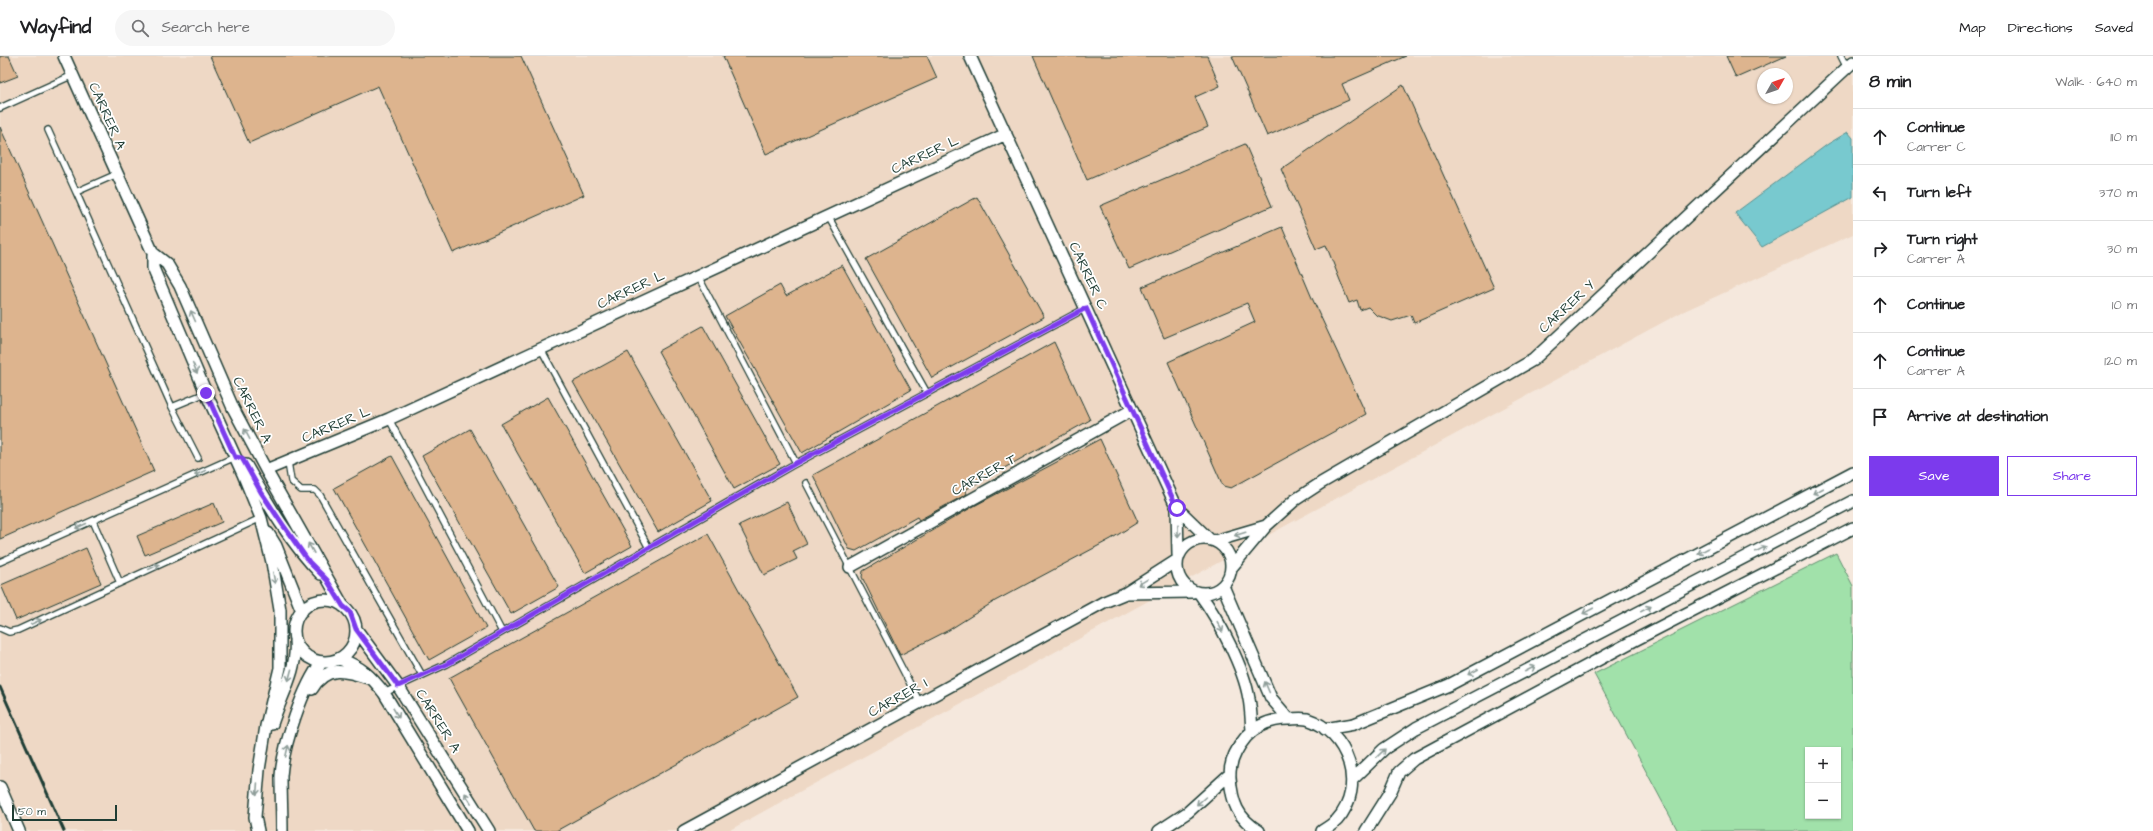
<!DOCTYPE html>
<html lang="en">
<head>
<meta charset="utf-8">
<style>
	:root { --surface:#fff; --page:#f6f6f6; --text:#202124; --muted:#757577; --line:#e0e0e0; --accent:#7c3aed }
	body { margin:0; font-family:"Architects Daughter",sans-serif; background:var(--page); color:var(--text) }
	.controls { position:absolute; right:12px; bottom:12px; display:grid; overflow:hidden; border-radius:0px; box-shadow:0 1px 3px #0004 }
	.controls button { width:36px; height:36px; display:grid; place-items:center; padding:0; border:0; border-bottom:1px solid var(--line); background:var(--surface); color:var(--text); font:20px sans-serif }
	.compass { position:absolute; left:1757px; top:12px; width:36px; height:36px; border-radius:50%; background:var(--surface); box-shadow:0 1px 3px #0004; rotate:50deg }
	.scale { position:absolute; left:12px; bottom:10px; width:105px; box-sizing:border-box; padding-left:4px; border:2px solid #1f3d34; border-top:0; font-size:11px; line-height:14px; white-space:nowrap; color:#1f3d34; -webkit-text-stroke:3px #fff; paint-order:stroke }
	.stop { position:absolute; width:12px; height:12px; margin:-9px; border:3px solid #7c3aed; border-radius:50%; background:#fff }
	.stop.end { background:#7c3aed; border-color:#fff; box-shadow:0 1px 4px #0008 }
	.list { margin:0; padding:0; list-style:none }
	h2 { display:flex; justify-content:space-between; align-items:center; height:52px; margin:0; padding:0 16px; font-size:17px }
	h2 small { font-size:13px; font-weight:400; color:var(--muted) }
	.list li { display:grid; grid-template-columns:26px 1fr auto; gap:12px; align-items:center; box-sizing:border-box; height:56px; padding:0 16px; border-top:1px solid var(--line) }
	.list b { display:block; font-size:15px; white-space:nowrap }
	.list p { margin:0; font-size:13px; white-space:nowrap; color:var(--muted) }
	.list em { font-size:13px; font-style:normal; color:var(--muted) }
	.actions { display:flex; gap:8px; padding:12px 16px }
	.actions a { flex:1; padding:9px 0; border:1px solid var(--accent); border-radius:0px; text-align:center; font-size:14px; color:var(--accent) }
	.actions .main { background:var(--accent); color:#fff }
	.icon { flex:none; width:22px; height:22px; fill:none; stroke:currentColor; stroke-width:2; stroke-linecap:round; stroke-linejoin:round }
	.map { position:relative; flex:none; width:1853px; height:775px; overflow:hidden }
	header { display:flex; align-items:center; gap:24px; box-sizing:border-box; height:56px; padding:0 20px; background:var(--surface); border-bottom:1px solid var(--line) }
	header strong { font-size:19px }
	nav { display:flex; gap:22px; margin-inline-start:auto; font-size:14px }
	.search { width:280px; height:36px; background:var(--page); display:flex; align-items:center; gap:10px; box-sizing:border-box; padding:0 14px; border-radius:22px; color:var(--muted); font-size:15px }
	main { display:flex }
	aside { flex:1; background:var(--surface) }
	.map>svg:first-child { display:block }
	.built { fill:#eed8c5; fill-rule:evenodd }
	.green { fill:#a1e1aa; stroke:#608f6f; fill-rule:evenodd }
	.water { fill:#78c9cf; stroke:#549191 }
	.building { fill:#ddb48e; stroke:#1f3d34 }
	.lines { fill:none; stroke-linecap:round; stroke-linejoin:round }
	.service-casing { stroke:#1f3d34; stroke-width:8 }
	.minor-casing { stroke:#1f3d34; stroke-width:14 }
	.service { stroke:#fff; stroke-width:5.5 }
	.minor { stroke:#fff; stroke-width:11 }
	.rail { stroke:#1f3d34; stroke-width:3 }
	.oneway { stroke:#8f9e9a }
	.route { stroke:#7c3aed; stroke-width:5 }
	.labels { text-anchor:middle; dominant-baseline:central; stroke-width:3.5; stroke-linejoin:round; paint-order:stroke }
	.street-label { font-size:14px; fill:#1f3d34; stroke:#fff }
</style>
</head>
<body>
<header>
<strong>Wayfind</strong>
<div class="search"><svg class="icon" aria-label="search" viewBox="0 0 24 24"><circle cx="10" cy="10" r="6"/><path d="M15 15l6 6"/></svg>Search here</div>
<nav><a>Map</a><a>Directions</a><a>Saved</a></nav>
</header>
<main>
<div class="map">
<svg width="1853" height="775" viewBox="0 0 1853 775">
	<rect width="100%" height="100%" fill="#f5e8dd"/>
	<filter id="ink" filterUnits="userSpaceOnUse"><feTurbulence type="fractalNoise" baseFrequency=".025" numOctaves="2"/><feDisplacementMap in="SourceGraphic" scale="8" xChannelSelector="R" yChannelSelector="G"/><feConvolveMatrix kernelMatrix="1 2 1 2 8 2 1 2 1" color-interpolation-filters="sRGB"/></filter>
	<g filter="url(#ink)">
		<path class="built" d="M0,0H1853V178L1682,256L1285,470L728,775H0ZM1763,18H1787V42H1763Z"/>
		<path class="green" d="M1836,497L1853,530V775H1678L1594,618ZM1808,694H1838V760H1808Z"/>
		<path class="water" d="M1848,76L1853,82V141L1762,191L1735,157L1828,88Z"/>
		<path class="building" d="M0,0H9L18,20L0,27Z
			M210,0H521L584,139L453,197L378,30L249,87Z
			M723,0H927L937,22L766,98Z
			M1033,0H1207L1220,30L1195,41L1208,71L1087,124Z
			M1232,0H1406L1342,28L1349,44L1267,80Z
			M1726,0H1786L1736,22Z
			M1403,29L1494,232L1414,267L1411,259L1392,265L1376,259L1368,251L1360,254L1357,244L1349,247L1326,189L1316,193L1281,113Z
			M0,71L154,415L0,483Z
			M1245,88L1272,150L1129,213L1100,150Z
			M977,141L1044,261L932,322L866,203Z
			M1282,171L1312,242L1366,358L1231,432L1223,430L1168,306L1255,266L1247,247L1164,282L1142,231Z
			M842,209L911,334L802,397L725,260L780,229L786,240Z
			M703,270L780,408L734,433L658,295Z
			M1054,286L1090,364L965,434L967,438L919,464L917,461L856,495L849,493L813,419Z
			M628,296L712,445L658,476L573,326Z
			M548,341L632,490L585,517L501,368Z
			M470,373L559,531L511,558L422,400Z
			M1100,383L1138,466L1111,483L995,545L949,574L900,599L862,521L863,515L974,450Z
			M392,400L486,572L429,604L334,432Z
			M787,446L807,488L793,495L797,503L764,519L739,469Z
			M214,447L222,466L145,499L137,480Z
			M708,478L798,641L556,775H534L449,622Z
			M86,492L101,527L16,564L1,529Z"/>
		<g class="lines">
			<defs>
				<path id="service" d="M1841,0L1847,12
					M0,52L73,19
					M48,74L76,136
					M117,118L76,136L172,351L206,337
					M828,160L927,337
					M698,220L796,407
					M541,293L649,492
					M172,351L198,402
					M389,363L502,576
					M288,406L291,425L301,434H315L320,439L422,619
					M806,427L920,647
					M93,465L120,527
					M0,506L235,401
					M0,572L9,576L18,574L261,462
					M384,637L447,608L791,410L1086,252"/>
				<path id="minor" d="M64,0L153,197V212L206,337L243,418L261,462L272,506L280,554V612L266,670L259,714L255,761L258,775
					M970,0L1177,452
					M153,197L167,208L180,230L233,352L266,414L343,550
					M246,409C267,446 290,487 321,518
					M266,414L389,363L1006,78
					M1266,470L1295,444L1321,427L1533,304L1853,6
					M268,477L276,490L302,555
					M1177 510a27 27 0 1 1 54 0a27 27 0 1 1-54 0Z
					M1215,485L1266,470L1231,512
					M1178,499L1177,452L1209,483
					M1176,505L1126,537L1193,536
					M850,511L1132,354
					M1223,530L1271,642L1289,663
					M1200,538C1219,564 1244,612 1249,643C1251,653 1251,664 1252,674
					M294 575a31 31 0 1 1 62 0a31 31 0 1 1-62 0Z
					M356,573L398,630L489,775
					M340,603C361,611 370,619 384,637L468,775
					M312,633C326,609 345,614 368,622
					M272,668C280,642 298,614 295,585
					M1325,673L1354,668L1449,629L1853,416
					M1352,724L1384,693L1416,672L1853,445
					M0,731L19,775
					M282,775C282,757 281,738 281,720C283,690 303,629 322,606
					M684,775L1104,546L1126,537
					M1159,775L1188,756L1230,718
					M1259,775C1237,762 1232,746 1230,722C1229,707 1236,693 1246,681C1257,669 1272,663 1289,663C1294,663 1301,662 1307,663C1348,676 1367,730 1337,764C1333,768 1327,772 1322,775
					M1366,775L1390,737L1399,716L1414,703L1635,584L1853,472"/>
			</defs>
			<use href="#service" class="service-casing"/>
			<use href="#minor" class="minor-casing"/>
			<use href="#service" class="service"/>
			<use href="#minor" class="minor"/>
			<path class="rail" d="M0,631L64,775"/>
		</g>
		<defs><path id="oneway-shaft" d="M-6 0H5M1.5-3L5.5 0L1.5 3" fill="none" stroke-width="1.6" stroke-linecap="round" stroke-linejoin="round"/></defs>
		<g class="oneway">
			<use href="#oneway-shaft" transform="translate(193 260) rotate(-114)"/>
			<use href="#oneway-shaft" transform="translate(195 312) rotate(67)"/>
			<use href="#oneway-shaft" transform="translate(247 378) rotate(-118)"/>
			<use href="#oneway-shaft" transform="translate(200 417) rotate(156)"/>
			<use href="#oneway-shaft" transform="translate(1818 435) rotate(152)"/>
			<use href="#oneway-shaft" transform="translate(81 470) rotate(156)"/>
			<use href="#oneway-shaft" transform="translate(1178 475) rotate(89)"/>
			<use href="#oneway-shaft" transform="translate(1240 478) rotate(163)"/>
			<use href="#oneway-shaft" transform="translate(311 492) rotate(-119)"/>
			<use href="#oneway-shaft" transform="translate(1761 493) rotate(-28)"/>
			<use href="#oneway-shaft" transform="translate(1703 495) rotate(152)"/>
			<use href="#oneway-shaft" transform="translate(154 511) rotate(-25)"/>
			<use href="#oneway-shaft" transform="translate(274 522) rotate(80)"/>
			<use href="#oneway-shaft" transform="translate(1143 526) rotate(148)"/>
			<use href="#oneway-shaft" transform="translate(1646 553) rotate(-27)"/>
			<use href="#oneway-shaft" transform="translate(1588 555) rotate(152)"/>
			<use href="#oneway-shaft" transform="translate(36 566) rotate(-25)"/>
			<use href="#oneway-shaft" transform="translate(1220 571) rotate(62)"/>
			<use href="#oneway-shaft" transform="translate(1530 613) rotate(-27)"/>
			<use href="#oneway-shaft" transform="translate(1473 616) rotate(152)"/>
			<use href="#oneway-shaft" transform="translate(290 619) rotate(105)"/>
			<use href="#oneway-shaft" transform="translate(1267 631) rotate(-113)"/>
			<use href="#oneway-shaft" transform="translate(396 657) rotate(59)"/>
			<use href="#oneway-shaft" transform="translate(287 695) rotate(-77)"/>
			<use href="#oneway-shaft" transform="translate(1381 697) rotate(-44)"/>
			<use href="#oneway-shaft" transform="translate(257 733) rotate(94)"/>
			<use href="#oneway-shaft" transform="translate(468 742) rotate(-122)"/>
			<use href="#oneway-shaft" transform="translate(1201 745) rotate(138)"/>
		</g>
	</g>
	<g class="lines" filter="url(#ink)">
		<path class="route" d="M206,337L235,401L242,402L261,436L283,469L309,506L327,524L343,550L350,556L356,573L398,630L447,608L796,407L1086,252L1177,452"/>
	</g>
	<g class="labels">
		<g class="street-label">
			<text transform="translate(107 60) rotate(66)">CARRER A</text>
			<text transform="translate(925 99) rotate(-25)">CARRER L</text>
			<text transform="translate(1088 220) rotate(65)">CARRER C</text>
			<text transform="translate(631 234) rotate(-25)">CARRER L</text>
			<text transform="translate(1567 251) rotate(-43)">CARRER Y</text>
			<text transform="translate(252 354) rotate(64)">CARRER A</text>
			<text transform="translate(336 369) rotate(-23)">CARRER L</text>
			<text transform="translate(984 419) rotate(-29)">CARRER T</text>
			<text transform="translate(898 642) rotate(-29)">CARRER I</text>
			<text transform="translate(438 665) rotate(58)">CARRER A</text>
		</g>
	</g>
</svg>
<div class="controls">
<button>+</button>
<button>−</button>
</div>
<svg class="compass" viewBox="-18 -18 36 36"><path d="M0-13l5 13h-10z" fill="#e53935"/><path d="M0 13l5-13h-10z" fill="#757577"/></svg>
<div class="scale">50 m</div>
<div class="stop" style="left:1177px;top:452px"></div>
<div class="stop end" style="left:206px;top:337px"></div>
</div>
<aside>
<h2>8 min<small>Walk · 640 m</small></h2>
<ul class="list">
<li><svg class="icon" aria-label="ahead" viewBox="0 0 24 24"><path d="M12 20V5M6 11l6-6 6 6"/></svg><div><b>Continue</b><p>Carrer C</p></div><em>110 m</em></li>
<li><svg class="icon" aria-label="left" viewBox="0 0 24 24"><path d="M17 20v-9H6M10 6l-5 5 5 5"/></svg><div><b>Turn left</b></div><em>370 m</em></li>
<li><svg class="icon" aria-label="right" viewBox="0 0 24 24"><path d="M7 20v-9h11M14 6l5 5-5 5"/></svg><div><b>Turn right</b><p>Carrer A</p></div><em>30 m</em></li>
<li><svg class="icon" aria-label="ahead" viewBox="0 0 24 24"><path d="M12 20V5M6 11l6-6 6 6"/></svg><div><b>Continue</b></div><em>10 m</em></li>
<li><svg class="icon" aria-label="ahead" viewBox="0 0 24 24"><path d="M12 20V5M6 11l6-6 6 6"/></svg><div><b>Continue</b><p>Carrer A</p></div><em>120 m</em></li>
<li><svg class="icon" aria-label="arrive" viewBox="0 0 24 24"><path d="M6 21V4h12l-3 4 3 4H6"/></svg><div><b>Arrive at destination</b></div></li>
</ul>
<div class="actions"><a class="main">Save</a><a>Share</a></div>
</aside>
</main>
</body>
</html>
